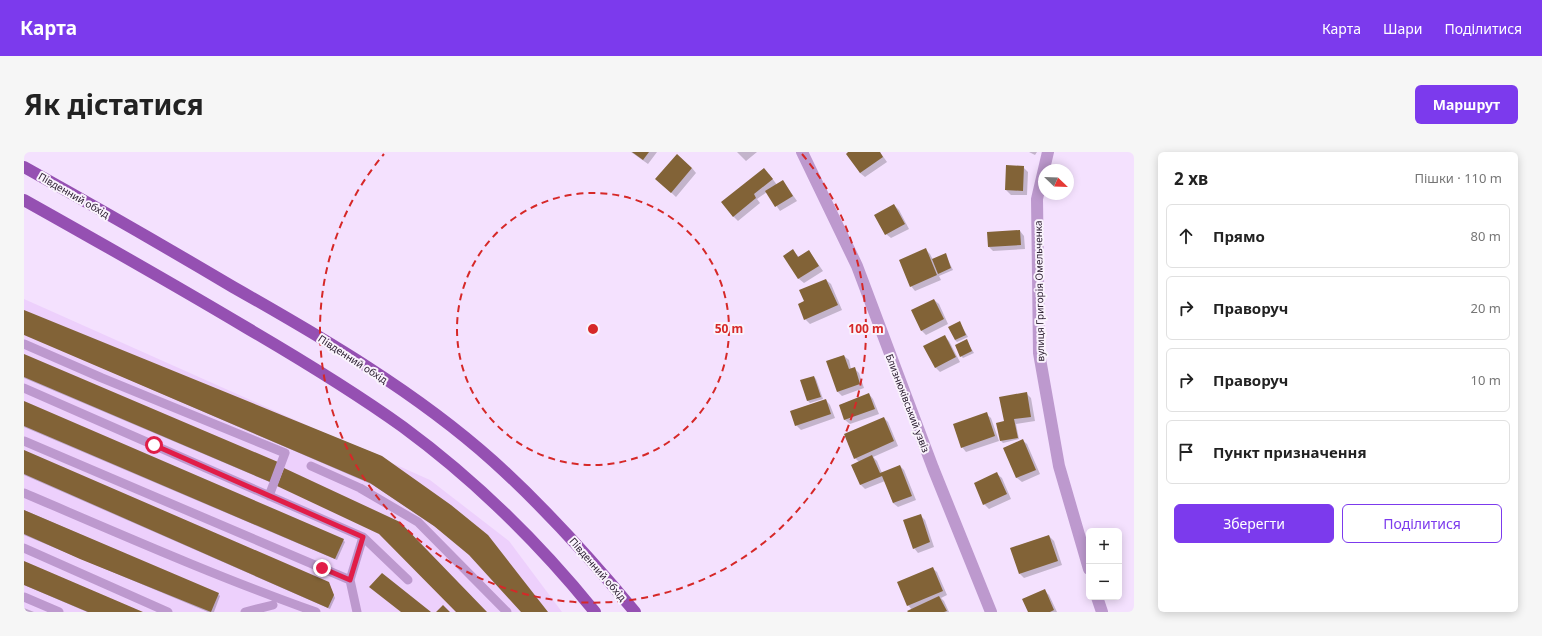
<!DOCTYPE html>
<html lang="uk">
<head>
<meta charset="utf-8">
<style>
	:root { --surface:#fff; --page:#f6f6f6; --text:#222; --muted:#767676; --line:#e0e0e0; --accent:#7c3aed }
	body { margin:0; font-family:"Noto Sans",sans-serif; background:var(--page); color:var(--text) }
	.controls { position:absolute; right:12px; bottom:12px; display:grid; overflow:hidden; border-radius:6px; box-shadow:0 2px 10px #0003 }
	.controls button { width:36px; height:36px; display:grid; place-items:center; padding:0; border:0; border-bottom:1px solid var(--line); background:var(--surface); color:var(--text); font:20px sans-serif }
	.compass { position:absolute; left:1014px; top:12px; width:36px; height:36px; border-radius:50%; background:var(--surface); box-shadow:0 2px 10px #0003; rotate:113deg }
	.stop { position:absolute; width:12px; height:12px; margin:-9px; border:3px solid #e11d48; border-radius:50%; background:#fff }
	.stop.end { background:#e11d48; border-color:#fff; box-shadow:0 1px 4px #0008 }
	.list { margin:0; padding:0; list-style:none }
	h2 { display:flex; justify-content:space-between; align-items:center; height:52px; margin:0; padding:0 16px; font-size:17px }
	h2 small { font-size:13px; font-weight:400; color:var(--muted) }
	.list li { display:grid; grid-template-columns:26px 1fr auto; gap:12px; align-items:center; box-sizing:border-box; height:64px; margin:0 8px 8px; padding:0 8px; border:1px solid var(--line); border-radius:6px }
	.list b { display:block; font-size:15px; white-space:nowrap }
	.list em { font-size:13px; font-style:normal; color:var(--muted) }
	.actions { display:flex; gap:8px; padding:12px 16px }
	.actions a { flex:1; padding:9px 0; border:1px solid var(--accent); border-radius:6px; text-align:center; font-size:14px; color:var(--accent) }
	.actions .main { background:var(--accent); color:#fff }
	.icon { flex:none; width:22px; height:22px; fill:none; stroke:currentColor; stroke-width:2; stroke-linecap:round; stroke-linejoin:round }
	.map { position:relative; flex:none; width:1110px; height:460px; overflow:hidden; border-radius:6px }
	header { display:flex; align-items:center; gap:24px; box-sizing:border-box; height:56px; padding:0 20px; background:var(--accent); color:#fff }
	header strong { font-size:19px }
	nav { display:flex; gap:22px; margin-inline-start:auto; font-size:14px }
	.intro { display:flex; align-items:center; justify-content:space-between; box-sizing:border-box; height:96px; padding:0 24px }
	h1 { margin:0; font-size:28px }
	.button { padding:10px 18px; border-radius:6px; background:var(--accent); color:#fff; font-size:14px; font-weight:700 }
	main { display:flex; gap:24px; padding:0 24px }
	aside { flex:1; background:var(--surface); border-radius:6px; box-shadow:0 2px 10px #0003 }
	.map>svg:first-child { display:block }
	.built { fill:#edd0fc }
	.shadow { fill:#0003 }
	.building { fill:#826337 }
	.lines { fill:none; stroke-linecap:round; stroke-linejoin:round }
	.service { stroke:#bd99ce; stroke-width:9 }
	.minor { stroke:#bd99ce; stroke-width:12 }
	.tertiary { stroke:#bd99ce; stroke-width:12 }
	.primary { stroke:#9550b2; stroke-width:12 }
	.route { stroke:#e11d48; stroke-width:5 }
	.ring { fill:none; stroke:#d62828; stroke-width:2; stroke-dasharray:7 5 }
	.labels { text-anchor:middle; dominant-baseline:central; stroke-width:4; stroke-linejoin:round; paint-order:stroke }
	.street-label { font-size:10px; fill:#2d2132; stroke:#faf3fd }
	.centre { fill:#d62828; stroke:#faf3fd; stroke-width:2 }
	.ring-label { font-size:12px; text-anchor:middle; font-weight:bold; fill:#d62828; stroke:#faf3fd; stroke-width:4; stroke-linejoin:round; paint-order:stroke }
</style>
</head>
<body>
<header>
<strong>Карта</strong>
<nav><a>Карта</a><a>Шари</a><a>Поділитися</a></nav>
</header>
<div class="intro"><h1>Як дістатися</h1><a class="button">Маршрут</a></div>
<main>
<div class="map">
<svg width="1110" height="460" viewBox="0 0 1110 460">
	<rect width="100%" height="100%" fill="#f4e1fe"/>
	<path class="built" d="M0,147L406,328L485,389L538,460H0Z"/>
	<path class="shadow" d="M607,0H633L624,12Z
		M713,0H733L722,9Z
		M826,0H856L863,10L841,25L836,21Z
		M1005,0H1013L1011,3Z
		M983,14L999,15L1004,20L1003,43H987L982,38Z
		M668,16L672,21L652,45L637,31Z
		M745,22L753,33L759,29L773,49L756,59L743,40L733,47L736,51L714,69L709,64Z
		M870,53L875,58L885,77L867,86L862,82Z
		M996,79L1000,84L1001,97L969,99L965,95Z
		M902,98L906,102L909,108L921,102L929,118L915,124L917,128L891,139L887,134Z
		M769,99L775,105L785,99L799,119L780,131L775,127L761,104Z
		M802,128L807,132L818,158L786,172L781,167V150Z
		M910,148L915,152L924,172L902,183L897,178Z
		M0,159L357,304L523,460H498L448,404L413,376L349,333L0,182Z
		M936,171L944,185L933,190L931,188Z
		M920,184L925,189L936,210L916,220L912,216L901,194Z
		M944,191L950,201L939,206L937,204Z
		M0,203L254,311L248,331L0,226Z
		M820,204L825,208L827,217L830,216L835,221L840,236L818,244L813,239Z
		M790,225L792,227L799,247L786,251L784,249L777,229Z
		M1002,241L1007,246L1011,269L992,272L995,287L979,291L977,289L981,270Z
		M845,242L849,247L855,262L826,272L821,268L816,253Z
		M802,248L806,253L811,266L777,278L772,273Z
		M0,251L319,388L321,390L313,408L0,275Z
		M962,262L967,266L975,289L942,300L938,295Z
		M860,266L864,270L874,294L849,305L853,309L858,321L876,314L880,318L892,348L874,355L869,351L861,329L841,337L837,333L828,313L835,310L831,306Z
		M998,288L1003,292L1016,322L998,330L993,326L980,296Z
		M0,299L304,431L306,434L311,446L306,457L0,323Z
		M973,322L978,326L987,347L965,357L960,352Z
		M0,358L194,442L196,444L190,460H184L0,383Z
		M896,363L901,368L910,395L894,401L890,396Z
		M1025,384L1030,389L1038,413L1000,426L996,422Z
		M0,411L116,460H63L0,433Z
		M908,416L913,420L923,443L917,446L920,449L925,460H885L888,458L884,453Z
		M1020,438L1025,443L1033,460H1005Z
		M0,456L10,460H0Z"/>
	<path class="building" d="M608,0H625L619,8Z
		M824,0H856L859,5L836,21L822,2Z
		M653,2L668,16L647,41L631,27Z
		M982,13L1000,14L999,39L981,38Z
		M740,16L749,27L730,42L732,46L709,65L697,50Z
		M759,28L769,44L751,55L741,39Z
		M870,52L881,72L861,83L850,63Z
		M996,78L997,93L964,95L963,80Z
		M902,96L913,123L886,135L875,108Z
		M769,97L774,105L785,98L795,114L774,127L759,104Z
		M922,101L927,116L914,122L908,107Z
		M802,127L814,153L780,168L774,152L780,149L775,138Z
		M910,147L920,167L897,179L887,158Z
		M0,158L358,304L427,353L464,383L524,460H497L445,403L410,374L346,331L0,183Z
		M936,169L942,183L931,188L924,175Z
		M921,183L932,205L911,216L899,194Z
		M943,187L948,199L936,205L931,193Z
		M0,202L254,310L246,330L0,225Z
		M820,203L825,217L831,215L836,232L813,240L802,209Z
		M790,224L797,245L783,249L776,228Z
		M1003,240L1007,265L990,267L994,286L976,289L972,271L980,269L975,245Z
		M845,241L851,257L820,268L815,253Z
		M802,247L807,262L771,274L766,259Z
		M0,249L320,387L311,407L0,274Z
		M963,260L971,284L937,296L929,272Z
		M860,265L870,289L830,307L820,282Z
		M999,287L1012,318L992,326L979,296Z
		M0,298L305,430L310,443L304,456L0,322Z
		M848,303L856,321L876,313L888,344L869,351L858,324L836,333L827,313Z
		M260,316L376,370L463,460H432L355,382L253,334Z
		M973,320L983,342L959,353L950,331Z
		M0,358L195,441L187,460L56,407L0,382Z
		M897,362L906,390L889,397L879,368Z
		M1025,383L1034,409L995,422L986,396Z
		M0,409L119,460H64L0,433Z
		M909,415L919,439L883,454L873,430Z
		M358,421L407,460H377L345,435Z
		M1021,437L1030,458L1026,460H1004L998,447Z
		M915,444L923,459L920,460H884L883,459Z
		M419,453L426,460H412Z"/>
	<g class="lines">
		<path class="service" d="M0,192L78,226L261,301L245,344
			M0,236L339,385L326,428
			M0,289L326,428L333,460
			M287,314L336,336L394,370L483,460
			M0,341C96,382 193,425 292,460
			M339,385L384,428
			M0,396L144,460
			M0,445L35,460
			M221,460L249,453"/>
		<path class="minor" d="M1024,0L1013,47L1015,201L1035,314L1065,417
			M1073,445L1078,460"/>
		<path class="tertiary" d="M778,0L833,114L909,316L967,460"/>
		<path class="primary" d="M0,15C70,54 140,94 209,135C299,186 392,240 469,309C521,356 567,407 611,460
			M0,48C75,90 149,132 223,176C276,207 329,239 379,275C451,328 515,391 571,460"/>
	</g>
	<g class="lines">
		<path class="route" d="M130,293L339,385L326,428L298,416"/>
	</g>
	<g class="ring">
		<circle cx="569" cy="177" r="136"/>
		<path d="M778 2A273 273 0 1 1 360 2"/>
	</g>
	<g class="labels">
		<g class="street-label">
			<text transform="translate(50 43) rotate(30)">Південний обхід</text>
			<text transform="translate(1015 139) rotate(-91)">вулиця Григорія Омельченка</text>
			<text transform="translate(329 207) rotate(33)">Південний обхід</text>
			<text transform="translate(884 251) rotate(69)">Близнюківський узвіз</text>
			<text transform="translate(574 417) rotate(49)">Південний обхід</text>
		</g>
	</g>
	<circle cx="569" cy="177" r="6" class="centre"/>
	<g class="ring-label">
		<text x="705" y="181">50 m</text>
		<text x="842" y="181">100 m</text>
	</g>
</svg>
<div class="controls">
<button>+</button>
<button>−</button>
</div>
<svg class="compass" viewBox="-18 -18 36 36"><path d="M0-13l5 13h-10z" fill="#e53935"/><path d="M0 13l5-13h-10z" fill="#767676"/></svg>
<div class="stop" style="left:130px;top:293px"></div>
<div class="stop end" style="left:298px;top:416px"></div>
</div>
<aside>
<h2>2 хв<small>Пішки · 110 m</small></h2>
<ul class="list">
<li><svg class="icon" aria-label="ahead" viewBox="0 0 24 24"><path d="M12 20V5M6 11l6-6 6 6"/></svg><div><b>Прямо</b></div><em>80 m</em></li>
<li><svg class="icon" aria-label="right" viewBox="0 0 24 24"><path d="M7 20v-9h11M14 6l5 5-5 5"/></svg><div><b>Праворуч</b></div><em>20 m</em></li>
<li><svg class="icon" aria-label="right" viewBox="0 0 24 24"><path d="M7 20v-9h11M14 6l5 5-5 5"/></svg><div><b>Праворуч</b></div><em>10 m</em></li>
<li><svg class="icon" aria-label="arrive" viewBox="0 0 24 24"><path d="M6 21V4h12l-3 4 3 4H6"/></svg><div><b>Пункт призначення</b></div></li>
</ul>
<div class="actions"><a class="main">Зберегти</a><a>Поділитися</a></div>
</aside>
</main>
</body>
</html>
